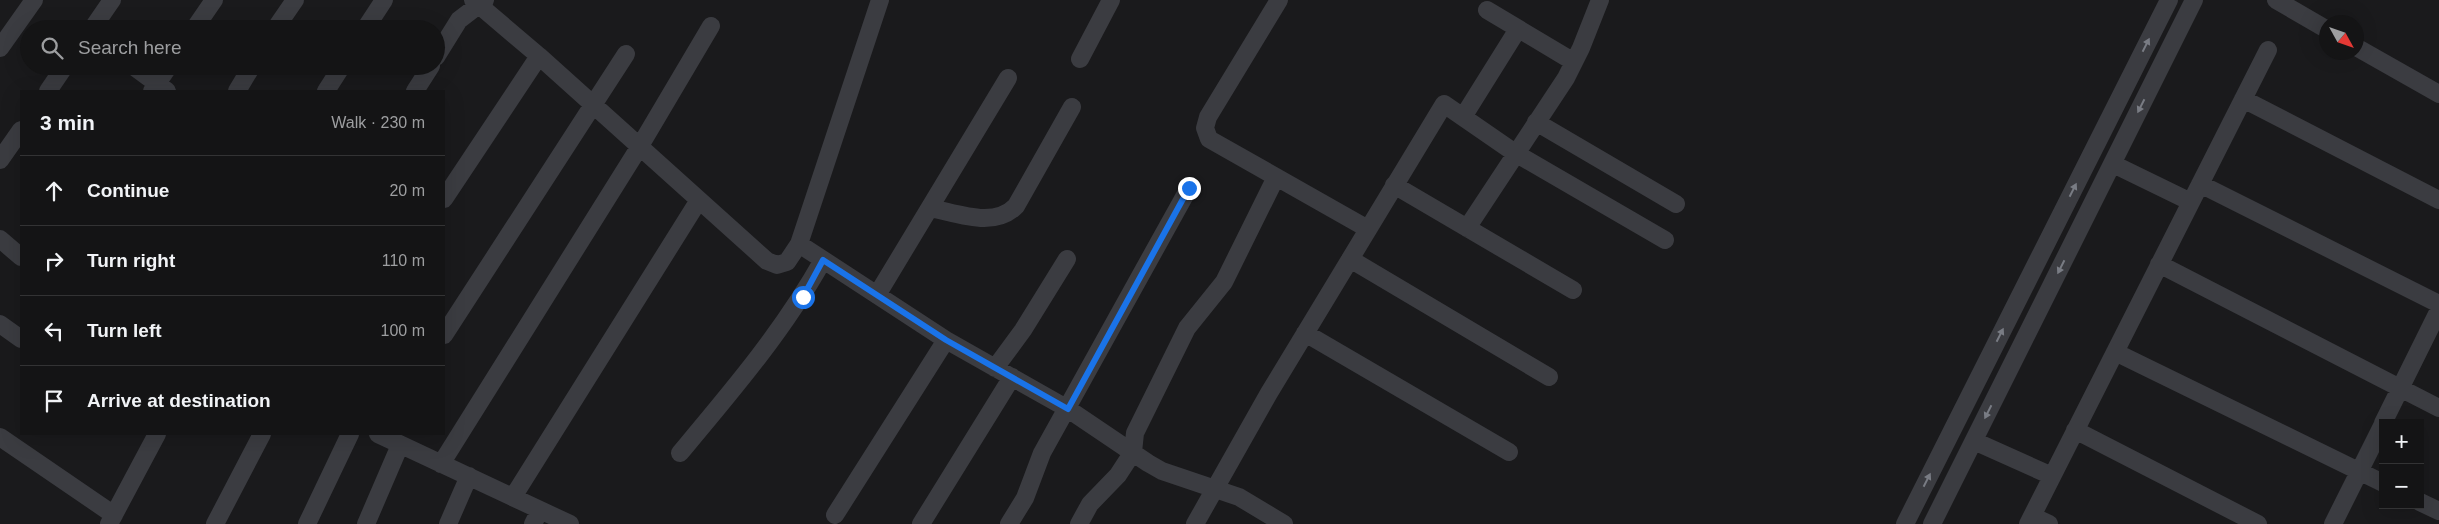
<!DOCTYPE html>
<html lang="en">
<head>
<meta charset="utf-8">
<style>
	:root { --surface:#141415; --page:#212122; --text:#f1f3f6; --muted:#9d9ea0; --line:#333334 }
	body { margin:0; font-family:Arial,sans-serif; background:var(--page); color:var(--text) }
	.controls { position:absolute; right:15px; bottom:15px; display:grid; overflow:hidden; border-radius:0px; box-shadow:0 5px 20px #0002 }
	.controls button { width:45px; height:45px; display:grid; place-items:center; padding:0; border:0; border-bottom:1px solid var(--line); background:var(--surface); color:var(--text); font:25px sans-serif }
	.compass { position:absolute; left:2319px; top:15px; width:45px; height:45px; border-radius:50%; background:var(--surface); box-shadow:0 5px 20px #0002; rotate:130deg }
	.stop { position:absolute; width:15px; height:15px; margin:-11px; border:4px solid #1a73e8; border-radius:50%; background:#fff }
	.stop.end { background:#1a73e8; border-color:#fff; box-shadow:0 1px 5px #0008 }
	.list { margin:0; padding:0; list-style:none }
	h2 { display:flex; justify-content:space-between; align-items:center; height:65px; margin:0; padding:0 20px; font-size:21px }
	h2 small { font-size:16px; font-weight:400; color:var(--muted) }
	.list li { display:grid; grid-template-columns:32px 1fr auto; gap:15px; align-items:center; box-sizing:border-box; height:70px; padding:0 20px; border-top:1px solid var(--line) }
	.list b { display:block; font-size:19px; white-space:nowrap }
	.list em { font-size:16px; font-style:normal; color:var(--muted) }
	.icon { flex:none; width:28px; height:28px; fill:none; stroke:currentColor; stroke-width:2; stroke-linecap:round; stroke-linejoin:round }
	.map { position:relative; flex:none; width:2439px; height:524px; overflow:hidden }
	.search { position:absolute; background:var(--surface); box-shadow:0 5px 20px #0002; left:20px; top:20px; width:425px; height:55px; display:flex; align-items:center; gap:12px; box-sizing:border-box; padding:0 18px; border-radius:28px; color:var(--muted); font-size:19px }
	.panel { position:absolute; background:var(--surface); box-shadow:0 5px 20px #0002; left:20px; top:90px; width:425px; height:345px; border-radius:0px }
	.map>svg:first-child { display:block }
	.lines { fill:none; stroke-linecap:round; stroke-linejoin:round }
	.minor { stroke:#3b3c41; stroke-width:18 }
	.oneway { fill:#797c84 }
	.route { stroke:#1a73e8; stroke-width:6 }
</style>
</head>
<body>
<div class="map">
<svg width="2439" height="524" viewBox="0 0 2439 524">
	<rect width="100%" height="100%" fill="#1a1a1c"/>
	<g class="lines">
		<path class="minor" d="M473,0L539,56L767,261L777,265L787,262L799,244L880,0
			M1279,0L1208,117L1205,128L1209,139L1368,229
			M2276,0L2326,29
			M1487,10L1574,62
			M92,29L112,0
			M194,29L214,0
			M275,29L295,0
			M365,29L384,0
			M2356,47L2439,94
			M0,48L34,0
			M436,57L459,20L485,0
			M1080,59L1111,0
			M133,66L167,91
			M48,91L65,66
			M152,91L169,66
			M237,91L252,66
			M326,91L342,66
			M415,91L431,66
			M2243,99L2439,200
			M1463,117L1518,29
			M1536,122L1676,204
			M0,160L21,130
			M2113,164L2191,202
			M2200,184L2439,304
			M1394,185L1573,290
			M444,199L539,56
			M930,208C957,213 994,229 1016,206L1072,107
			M1467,228L1566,78L1581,48L1600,0
			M0,239L21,257
			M799,244L946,340L1068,409L1148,463L1162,471L1239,497L1284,524
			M1350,259L1549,377
			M2159,264L2439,408
			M877,295L1008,78
			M0,324L21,339
			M1305,333L1509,452
			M444,335L626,54
			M2115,352L2383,483
			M995,368L1023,330L1067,259
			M2383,423L2439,310
			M2075,430L2258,524
			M378,434L570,524
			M0,437L114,515
			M1974,441L2052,476
			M680,453C732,391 784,330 823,260
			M441,464L640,146L711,26
			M513,497L699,200
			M2420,502L2439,511
			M835,515L946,340
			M2032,516L2049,524
			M109,524L157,434
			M215,524L262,434
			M307,524L350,434
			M366,524L400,445
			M448,524L469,476
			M533,524L540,510
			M921,524L1012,377
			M1009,524L1025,498L1042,453L1189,188
			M1079,524L1090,504L1118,475L1133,452L1135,433L1187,328L1224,282L1276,177
			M1195,524L1269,393L1444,104L1515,153L1665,240
			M1905,524L2169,0
			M1932,524L2194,0
			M2028,524L2268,50
			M2333,524L2383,424"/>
	</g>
	<defs><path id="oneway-solid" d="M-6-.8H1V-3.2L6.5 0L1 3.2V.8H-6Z" transform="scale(1.25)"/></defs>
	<g class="oneway">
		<use href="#oneway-solid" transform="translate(2146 45) rotate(-63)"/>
		<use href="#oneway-solid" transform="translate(2141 106) rotate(117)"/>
		<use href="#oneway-solid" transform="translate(2073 190) rotate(-63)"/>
		<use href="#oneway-solid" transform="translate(2061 267) rotate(117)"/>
		<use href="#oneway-solid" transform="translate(2000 335) rotate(-63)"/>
		<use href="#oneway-solid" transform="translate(1988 412) rotate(117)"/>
		<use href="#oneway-solid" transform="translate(1927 480) rotate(-63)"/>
	</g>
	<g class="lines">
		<path class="route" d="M803,297L823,260L946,340L1068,409L1189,188"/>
	</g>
</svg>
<div class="controls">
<button>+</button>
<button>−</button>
</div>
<svg class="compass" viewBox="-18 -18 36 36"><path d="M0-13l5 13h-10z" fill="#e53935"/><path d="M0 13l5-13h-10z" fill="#9d9ea0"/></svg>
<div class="stop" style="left:803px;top:297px"></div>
<div class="stop end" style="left:1189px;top:188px"></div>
<div class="search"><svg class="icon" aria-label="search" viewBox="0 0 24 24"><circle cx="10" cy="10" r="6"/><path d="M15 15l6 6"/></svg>Search here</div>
<section class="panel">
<h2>3 min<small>Walk · 230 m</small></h2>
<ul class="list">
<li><svg class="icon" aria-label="ahead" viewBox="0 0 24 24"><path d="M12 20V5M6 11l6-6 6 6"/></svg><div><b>Continue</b></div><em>20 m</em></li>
<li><svg class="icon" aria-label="right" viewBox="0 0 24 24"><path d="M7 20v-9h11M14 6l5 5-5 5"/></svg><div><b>Turn right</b></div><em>110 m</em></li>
<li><svg class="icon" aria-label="left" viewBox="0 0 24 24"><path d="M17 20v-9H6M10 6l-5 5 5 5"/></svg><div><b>Turn left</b></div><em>100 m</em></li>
<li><svg class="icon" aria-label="arrive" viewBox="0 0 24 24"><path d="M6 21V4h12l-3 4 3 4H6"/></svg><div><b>Arrive at destination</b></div></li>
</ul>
</section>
</div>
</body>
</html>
